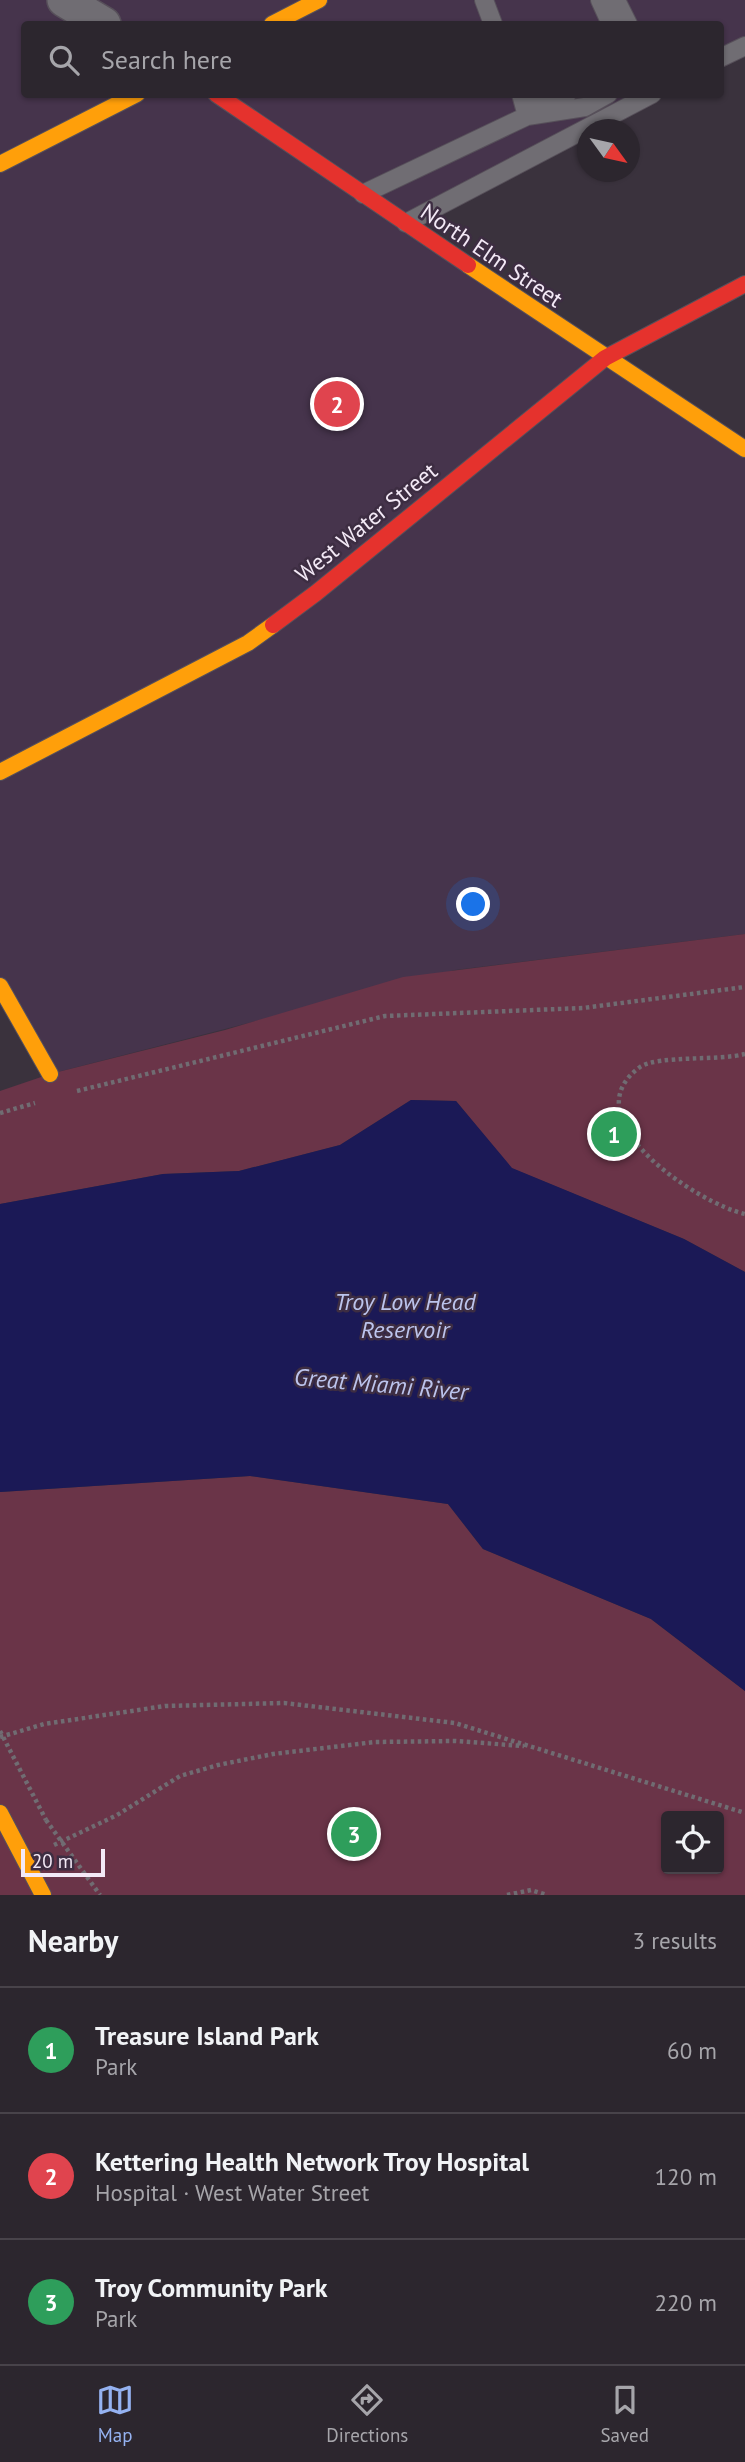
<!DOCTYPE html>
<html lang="en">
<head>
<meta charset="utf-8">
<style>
	:root { --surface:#2c262e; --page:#38323a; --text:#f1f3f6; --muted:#a6a5aa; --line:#48434a; --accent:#95b2f1 }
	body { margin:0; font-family:"PT Sans",sans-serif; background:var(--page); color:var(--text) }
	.controls { position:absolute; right:21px; bottom:21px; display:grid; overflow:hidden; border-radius:7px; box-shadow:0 2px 5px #0004 }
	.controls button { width:63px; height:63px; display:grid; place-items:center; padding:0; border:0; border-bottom:2px solid var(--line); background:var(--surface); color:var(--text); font:35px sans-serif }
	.compass { position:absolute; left:577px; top:119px; width:63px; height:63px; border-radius:50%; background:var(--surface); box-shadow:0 2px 5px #0004; rotate:123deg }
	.scale { position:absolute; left:21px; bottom:18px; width:84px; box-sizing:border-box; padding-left:7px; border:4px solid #f3e9f6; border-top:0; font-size:19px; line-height:24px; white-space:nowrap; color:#f3e9f6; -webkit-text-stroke:5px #3d2d42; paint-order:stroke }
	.you { position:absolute; left:474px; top:905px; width:24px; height:24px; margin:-18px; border:5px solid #fff; border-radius:50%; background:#1a73e8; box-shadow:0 0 0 10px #1a73e833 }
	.badge { display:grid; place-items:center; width:46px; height:46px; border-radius:50%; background:var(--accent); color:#fff; font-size:23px; font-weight:700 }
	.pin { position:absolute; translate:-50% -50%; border:4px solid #fff; box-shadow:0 2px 7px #0006 }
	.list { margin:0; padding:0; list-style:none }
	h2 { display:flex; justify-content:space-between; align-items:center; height:91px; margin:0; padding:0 28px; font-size:30px }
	h2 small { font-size:23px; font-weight:400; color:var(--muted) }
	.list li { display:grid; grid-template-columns:46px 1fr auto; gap:21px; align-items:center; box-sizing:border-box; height:126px; padding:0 28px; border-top:2px solid var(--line) }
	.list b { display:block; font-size:26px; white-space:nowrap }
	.list p { margin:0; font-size:23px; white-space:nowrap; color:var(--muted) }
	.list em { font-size:23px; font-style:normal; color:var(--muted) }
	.icon { flex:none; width:38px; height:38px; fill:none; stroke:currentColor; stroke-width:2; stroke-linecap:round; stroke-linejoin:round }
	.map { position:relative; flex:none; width:745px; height:1895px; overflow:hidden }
	.search { position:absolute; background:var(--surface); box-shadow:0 2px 5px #0004; left:21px; right:21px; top:21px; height:77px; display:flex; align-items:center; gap:18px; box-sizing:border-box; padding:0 24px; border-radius:7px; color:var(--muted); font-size:26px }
	.sheet { height:469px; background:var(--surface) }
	nav { display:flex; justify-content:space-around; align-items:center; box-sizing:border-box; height:98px; border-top:2px solid var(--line); background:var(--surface); font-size:19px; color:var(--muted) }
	nav a { display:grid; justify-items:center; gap:4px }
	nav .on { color:var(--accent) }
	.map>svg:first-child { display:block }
	.built { fill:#46344c }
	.green { fill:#6a3448; fill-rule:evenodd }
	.water { fill:#1b1956 }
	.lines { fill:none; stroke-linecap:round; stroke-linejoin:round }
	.lane-casing { stroke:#57505a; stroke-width:20 }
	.street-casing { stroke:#57505a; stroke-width:36 }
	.slow-casing { stroke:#57505a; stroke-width:18 }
	.jam-casing { stroke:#57505a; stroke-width:18 }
	.path { stroke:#706c72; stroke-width:4.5; stroke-dasharray:3.5 3.5; stroke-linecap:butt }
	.lane { stroke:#706d73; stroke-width:18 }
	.street { stroke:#706d73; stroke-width:33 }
	.slow { stroke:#ff9f0a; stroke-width:16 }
	.jam { stroke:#e5322d; stroke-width:16 }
	.path-bridge { stroke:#706c72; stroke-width:4.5; stroke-dasharray:3.5 3.5; stroke-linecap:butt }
	.labels { text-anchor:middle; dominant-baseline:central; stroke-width:5; stroke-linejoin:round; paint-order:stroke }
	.street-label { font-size:23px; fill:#f3e9f6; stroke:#3d2d42 }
	.water-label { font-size:24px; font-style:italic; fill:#bcc4ed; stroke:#3d2d42 }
</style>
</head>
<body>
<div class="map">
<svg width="745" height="1895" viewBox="0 0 745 1895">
	<rect width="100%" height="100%" fill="#3a323d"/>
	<path class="built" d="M0,0H745V46L721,58L720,24H24V94L652,95L406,223L745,449V934L455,970L50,1074L0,982Z"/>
	<path class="green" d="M745,934V1272L684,1239L511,1168L456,1101L411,1100L340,1145L239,1171L163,1174L0,1204V1091L50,1074L225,1030L403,977Z
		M250,1476L448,1504L483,1549L651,1619L745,1691V1895H0V1492ZM666,1816H719V1869H666Z"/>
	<path class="water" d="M411,1100L456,1101L512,1168L684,1239L745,1272V1691L651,1619L483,1549L448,1504L250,1476L0,1492V1204L163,1174L239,1171L340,1145Z"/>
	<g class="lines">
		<defs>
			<path id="lane" d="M484,0L493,24
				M600,0L611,24
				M616,0L628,24
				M720,58L745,46
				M521,94L527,116L585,107L608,94
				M524,101L567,94
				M363,194L527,116
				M406,223L652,94"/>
			<path id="street" d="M64,0L104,24"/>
			<path id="slow" d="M272,24L319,0
				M0,164L137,94
				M468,265L745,449
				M0,772L248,643L273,625
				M0,986L50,1074
				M0,1813L43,1895"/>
			<path id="jam" d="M216,94L468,265
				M273,625L316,593L605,358L745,284"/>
		</defs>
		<use href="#lane" class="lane-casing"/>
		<use href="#street" class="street-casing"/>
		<use href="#slow" class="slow-casing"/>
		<use href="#jam" class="jam-casing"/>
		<path class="path" d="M745,1054C719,1061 658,1055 640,1067C568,1119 699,1204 745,1214
			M77,1091L385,1016L583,1008L745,987
			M0,1113L35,1103
			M0,1737L44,1724L165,1706L284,1703L455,1723L745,1813
			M46,1820L100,1895
			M54,1845L117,1815L180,1776L218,1765L273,1754L375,1742L455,1741L524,1746
			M507,1895L531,1890L547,1895"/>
		<use href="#lane" class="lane"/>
		<use href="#street" class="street"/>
		<use href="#slow" class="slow"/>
		<use href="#jam" class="jam"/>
		<path class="path-bridge" d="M0,1731L46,1820"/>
	</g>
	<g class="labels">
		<g class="street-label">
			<text transform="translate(492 255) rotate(34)">North Elm Street</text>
			<text transform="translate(366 522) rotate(-39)">West Water Street</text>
		</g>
		<g class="water-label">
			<text x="405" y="1301">Troy Low Head<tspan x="405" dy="28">Reservoir</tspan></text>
			<text transform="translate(381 1384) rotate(5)">Great Miami River</text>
		</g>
	</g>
</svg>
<div class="controls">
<button><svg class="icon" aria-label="locate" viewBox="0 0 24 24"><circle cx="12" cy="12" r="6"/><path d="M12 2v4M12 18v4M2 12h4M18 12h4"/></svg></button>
</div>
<svg class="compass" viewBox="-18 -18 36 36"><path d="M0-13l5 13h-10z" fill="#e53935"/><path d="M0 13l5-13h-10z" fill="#a6a5aa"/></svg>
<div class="scale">20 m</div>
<div class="you"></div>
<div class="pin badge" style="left:614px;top:1134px;background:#2e9e5b">1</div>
<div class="pin badge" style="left:337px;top:404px;background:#e0444e">2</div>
<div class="pin badge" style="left:354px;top:1834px;background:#2e9e5b">3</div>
<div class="search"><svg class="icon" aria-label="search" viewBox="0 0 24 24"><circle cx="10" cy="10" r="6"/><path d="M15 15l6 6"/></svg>Search here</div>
</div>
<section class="sheet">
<h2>Nearby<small>3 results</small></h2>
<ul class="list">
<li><span class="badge" style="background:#2e9e5b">1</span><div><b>Treasure Island Park</b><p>Park</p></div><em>60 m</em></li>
<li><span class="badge" style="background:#e0444e">2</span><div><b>Kettering Health Network Troy Hospital</b><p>Hospital · West Water Street</p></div><em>120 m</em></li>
<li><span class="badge" style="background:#2e9e5b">3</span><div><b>Troy Community Park</b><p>Park</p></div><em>220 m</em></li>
</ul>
</section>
<nav>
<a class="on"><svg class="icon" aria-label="map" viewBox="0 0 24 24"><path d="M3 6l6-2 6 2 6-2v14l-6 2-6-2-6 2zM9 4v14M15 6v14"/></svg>Map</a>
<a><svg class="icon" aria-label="directions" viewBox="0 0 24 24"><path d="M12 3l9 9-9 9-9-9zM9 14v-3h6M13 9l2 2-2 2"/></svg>Directions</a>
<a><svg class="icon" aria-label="saved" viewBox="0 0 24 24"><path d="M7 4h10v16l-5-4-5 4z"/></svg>Saved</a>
</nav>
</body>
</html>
